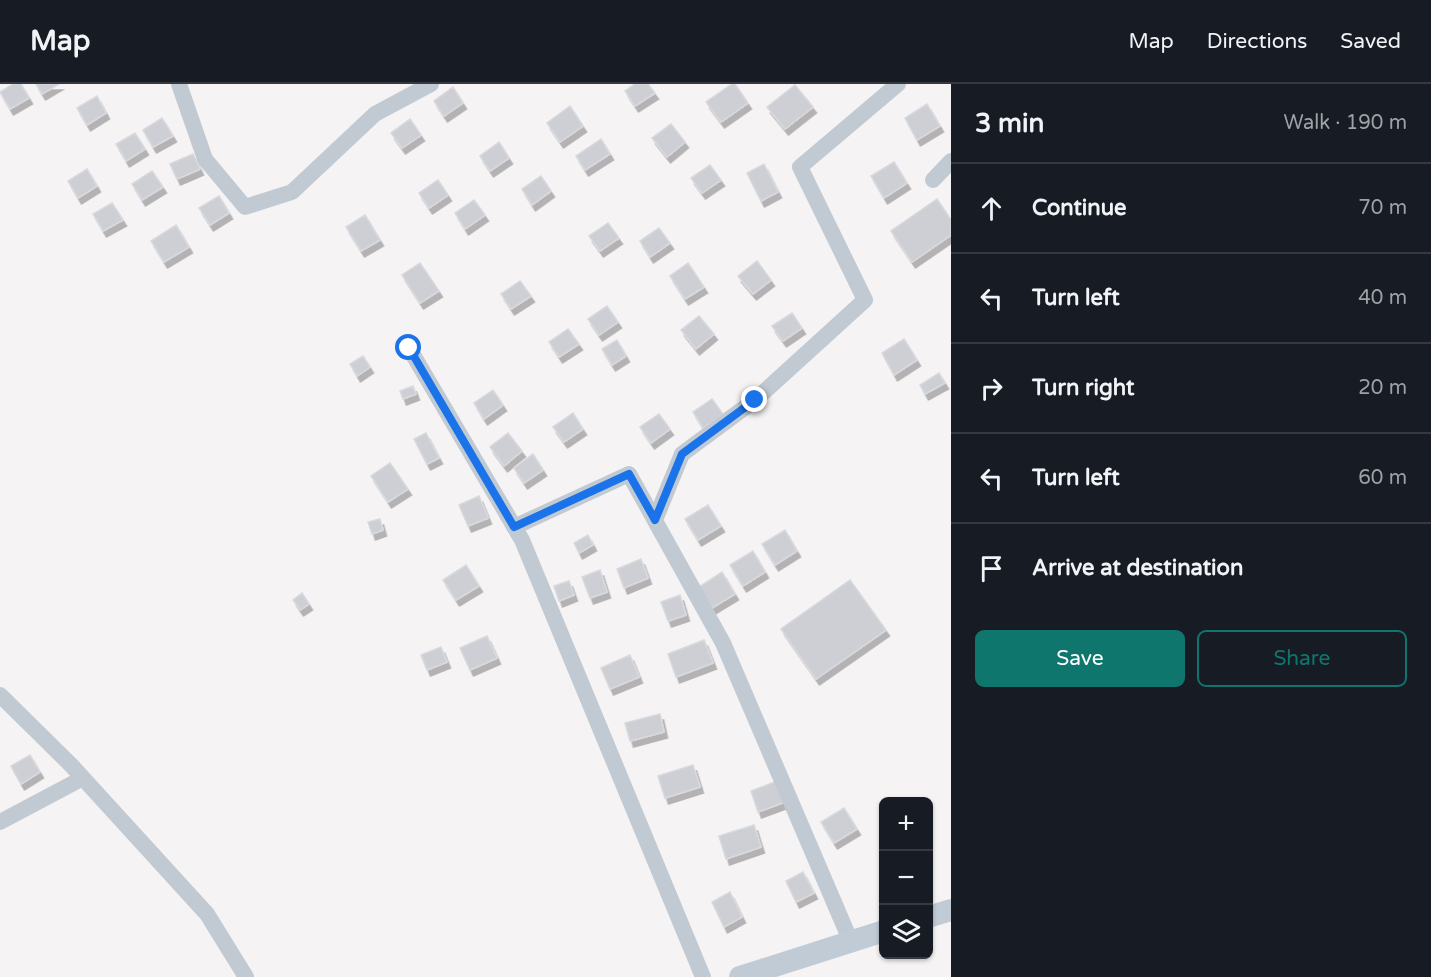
<!DOCTYPE html>
<html lang="en">
<head>
<meta charset="utf-8">
<style>
	:root { --surface:#171b24; --page:#20242c; --text:#f1f3f6; --muted:#9ea1a6; --line:#363941; --accent:#0f766e }
	body { margin:0; font-family:"Varela Round",sans-serif; background:var(--page); color:var(--text) }
	.controls { position:absolute; right:18px; bottom:18px; display:grid; overflow:hidden; border-radius:9px; box-shadow:0 2px 4px #0004 }
	.controls button { width:54px; height:54px; display:grid; place-items:center; padding:0; border:0; border-bottom:2px solid var(--line); background:var(--surface); color:var(--text); font:30px sans-serif }
	.stop { position:absolute; width:18px; height:18px; margin:-14px; border:4px solid #1a73e8; border-radius:50%; background:#fff }
	.stop.end { background:#1a73e8; border-color:#fff; box-shadow:0 2px 6px #0008 }
	.list { margin:0; padding:0; list-style:none }
	h2 { display:flex; justify-content:space-between; align-items:center; height:78px; margin:0; padding:0 24px; font-size:26px }
	h2 small { font-size:20px; font-weight:400; color:var(--muted) }
	.list li { display:grid; grid-template-columns:39px 1fr auto; gap:18px; align-items:center; box-sizing:border-box; height:90px; padding:0 24px; border-top:2px solid var(--line) }
	.list b { display:block; font-size:22px; white-space:nowrap }
	.list em { font-size:20px; font-style:normal; color:var(--muted) }
	.actions { display:flex; gap:12px; padding:18px 24px }
	.actions a { flex:1; padding:14px 0; border:2px solid var(--accent); border-radius:9px; text-align:center; font-size:21px; color:var(--accent) }
	.actions .main { background:var(--accent); color:#fff }
	.icon { flex:none; width:33px; height:33px; fill:none; stroke:currentColor; stroke-width:2; stroke-linecap:round; stroke-linejoin:round }
	.map { position:relative; flex:none; width:951px; height:893px; overflow:hidden }
	header { display:flex; align-items:center; gap:36px; box-sizing:border-box; height:84px; padding:0 30px; background:var(--surface); border-bottom:2px solid var(--line) }
	header strong { font-size:28px }
	nav { display:flex; gap:33px; margin-inline-start:auto; font-size:21px }
	main { display:flex }
	aside { flex:1; background:var(--surface) }
	.map>svg:first-child { display:block }
	.building { fill:#cdcfd5; stroke:#d7d9de; stroke-width:1.5; filter:url(#shadow) }
	.lines { fill:none; stroke-linecap:round; stroke-linejoin:round }
	.street { stroke:#c1cad2; stroke-width:16 }
	.secondary { stroke:#c1cbd6; stroke-width:22 }
	.route { stroke:#1a73e8; stroke-width:8 }
</style>
</head>
<body>
<header>
<strong>Map</strong>
<nav><a>Map</a><a>Directions</a><a>Saved</a></nav>
</header>
<main>
<div class="map">
<svg width="951" height="893" viewBox="0 0 951 893">
	<defs>
		<filter id="shadow"><feDropShadow dx="3.5" dy="6" stdDeviation="0" flood-color="#0004"/></filter>
	</defs>
	<rect width="100%" height="100%" fill="#f5f3f3"/>
	<path class="building" d="M13,0H21L29,14L10,25L0,8Z
		M36,0H59L42,10Z
		M635,0H648L655,9L635,22L625,7Z
		M732,0H735L748,19L721,38L706,18Z
		M795,1L813,23L785,45L767,23Z
		M453,3L463,19L444,32L434,17Z
		M97,12L106,29L87,41L77,24Z
		M927,20L940,42L917,56L905,34Z
		M570,22L583,42L560,58L547,39Z
		M162,34L173,52L153,63L143,46Z
		M410,35L421,51L402,64L391,49Z
		M671,40L685,58L667,73L652,54Z
		M135,49L145,65L126,77L116,60Z
		M601,55L610,70L585,86L576,72Z
		M499,58L509,74L490,87L480,72Z
		M193,70L200,85L177,95L170,80Z
		M894,78L907,99L884,114L871,92Z
		M764,80L778,108L761,117L747,89Z
		M710,81L721,96L702,109L691,94Z
		M87,85L97,102L78,114L68,97Z
		M152,87L163,103L142,116L132,100Z
		M541,92L551,107L532,121L522,105Z
		M438,96L448,111L429,124L419,109Z
		M219,112L229,129L210,141L199,124Z
		M937,115L951,136V151L912,178L891,147Z
		M474,116L485,131L465,145L455,129Z
		M112,119L123,136L103,147L93,130Z
		M365,131L380,156L361,167L346,143Z
		M608,139L619,154L600,167L589,152Z
		M176,141L189,163L164,178L151,157Z
		M659,144L670,159L650,173L640,157Z
		M757,177L771,196L753,210L738,192Z
		M420,179L439,207L420,219L402,191Z
		M688,179L704,203L685,215L670,192Z
		M520,197L531,212L511,225L501,210Z
		M607,222L618,238L599,251L588,235Z
		M792,229L802,244L783,257L772,242Z
		M699,232L714,250L696,265L681,246Z
		M568,245L579,260L559,273L549,258Z
		M904,255L917,276L894,291L882,269Z
		M617,256L626,272L612,281L602,265Z
		M363,272L370,283L357,292L350,280Z
		M939,289L945,299L925,310L920,301Z
		M413,302L416,310L403,315L400,307Z
		M493,306L503,321L484,335L474,319Z
		M712,315L723,330L703,344L693,328Z
		M573,329L583,345L564,358L553,343Z
		M659,330L670,345L651,359L640,343Z
		M426,349L439,374L427,380L414,355Z
		M508,349L522,367L504,382L490,363Z
		M533,370L543,386L524,399L514,384Z
		M390,379L408,405L388,418L371,392Z
		M479,412L488,434L468,442L459,421Z
		M708,421L721,442L698,456L685,435Z
		M380,435L383,446L372,450L368,438Z
		M785,446L797,467L775,481L762,460Z
		M588,451L593,461L579,469L574,459Z
		M753,467L765,488L743,502L730,481Z
		M641,475L648,494L624,504L617,485Z
		M466,481L479,502L456,516L443,496Z
		M600,486L607,508L590,514L582,493Z
		M722,488L735,510L712,524L699,503Z
		M850,496L886,546L816,595L781,545Z
		M569,497L574,511L559,517L554,502Z
		M302,509L309,520L300,526L293,516Z
		M680,511L686,531L668,537L661,518Z
		M487,552L497,574L470,586L460,564Z
		M704,556L713,579L676,593L668,570Z
		M441,563L447,578L427,586L421,571Z
		M630,571L639,593L610,605L601,584Z
		M660,630L664,648L630,657L625,639Z
		M30,671L40,688L21,700L11,682Z
		M693,681L700,703L665,714L658,692Z
		M777,697L785,718L758,728L751,707Z
		M844,724L857,745L834,759L821,738Z
		M754,741L761,763L726,775L719,752Z
		M803,788L814,809L796,818L786,797Z
		M730,808L742,833L724,843L712,818Z"/>
	<g class="lines">
		<path class="street" d="M179,0L205,75L245,123L292,108L375,30L431,0
			M933,96L951,77
			M409,264L522,456L703,893
			M655,436L682,370L755,316L865,216L800,83L898,0
			M514,443L629,390L723,559L851,858
			M0,611L72,682L207,830L246,893
			M0,738L83,694"/>
		<path class="secondary" d="M928,833L951,826
			M740,893L884,847"/>
	</g>
	<g class="lines">
		<path class="route" d="M409,264L514,443L629,390L655,436L682,370L755,316"/>
	</g>
</svg>
<div class="controls">
<button>+</button>
<button>−</button>
<button><svg class="icon" aria-label="layers" viewBox="0 0 24 24"><path d="M12 4l9 5-9 5-9-5zM3 14l9 5 9-5"/></svg></button>
</div>
<div class="stop" style="left:409px;top:264px"></div>
<div class="stop end" style="left:755px;top:316px"></div>
</div>
<aside>
<h2>3 min<small>Walk · 190 m</small></h2>
<ul class="list">
<li><svg class="icon" aria-label="ahead" viewBox="0 0 24 24"><path d="M12 20V5M6 11l6-6 6 6"/></svg><div><b>Continue</b></div><em>70 m</em></li>
<li><svg class="icon" aria-label="left" viewBox="0 0 24 24"><path d="M17 20v-9H6M10 6l-5 5 5 5"/></svg><div><b>Turn left</b></div><em>40 m</em></li>
<li><svg class="icon" aria-label="right" viewBox="0 0 24 24"><path d="M7 20v-9h11M14 6l5 5-5 5"/></svg><div><b>Turn right</b></div><em>20 m</em></li>
<li><svg class="icon" aria-label="left" viewBox="0 0 24 24"><path d="M17 20v-9H6M10 6l-5 5 5 5"/></svg><div><b>Turn left</b></div><em>60 m</em></li>
<li><svg class="icon" aria-label="arrive" viewBox="0 0 24 24"><path d="M6 21V4h12l-3 4 3 4H6"/></svg><div><b>Arrive at destination</b></div></li>
</ul>
<div class="actions"><a class="main">Save</a><a>Share</a></div>
</aside>
</main>
</body>
</html>
